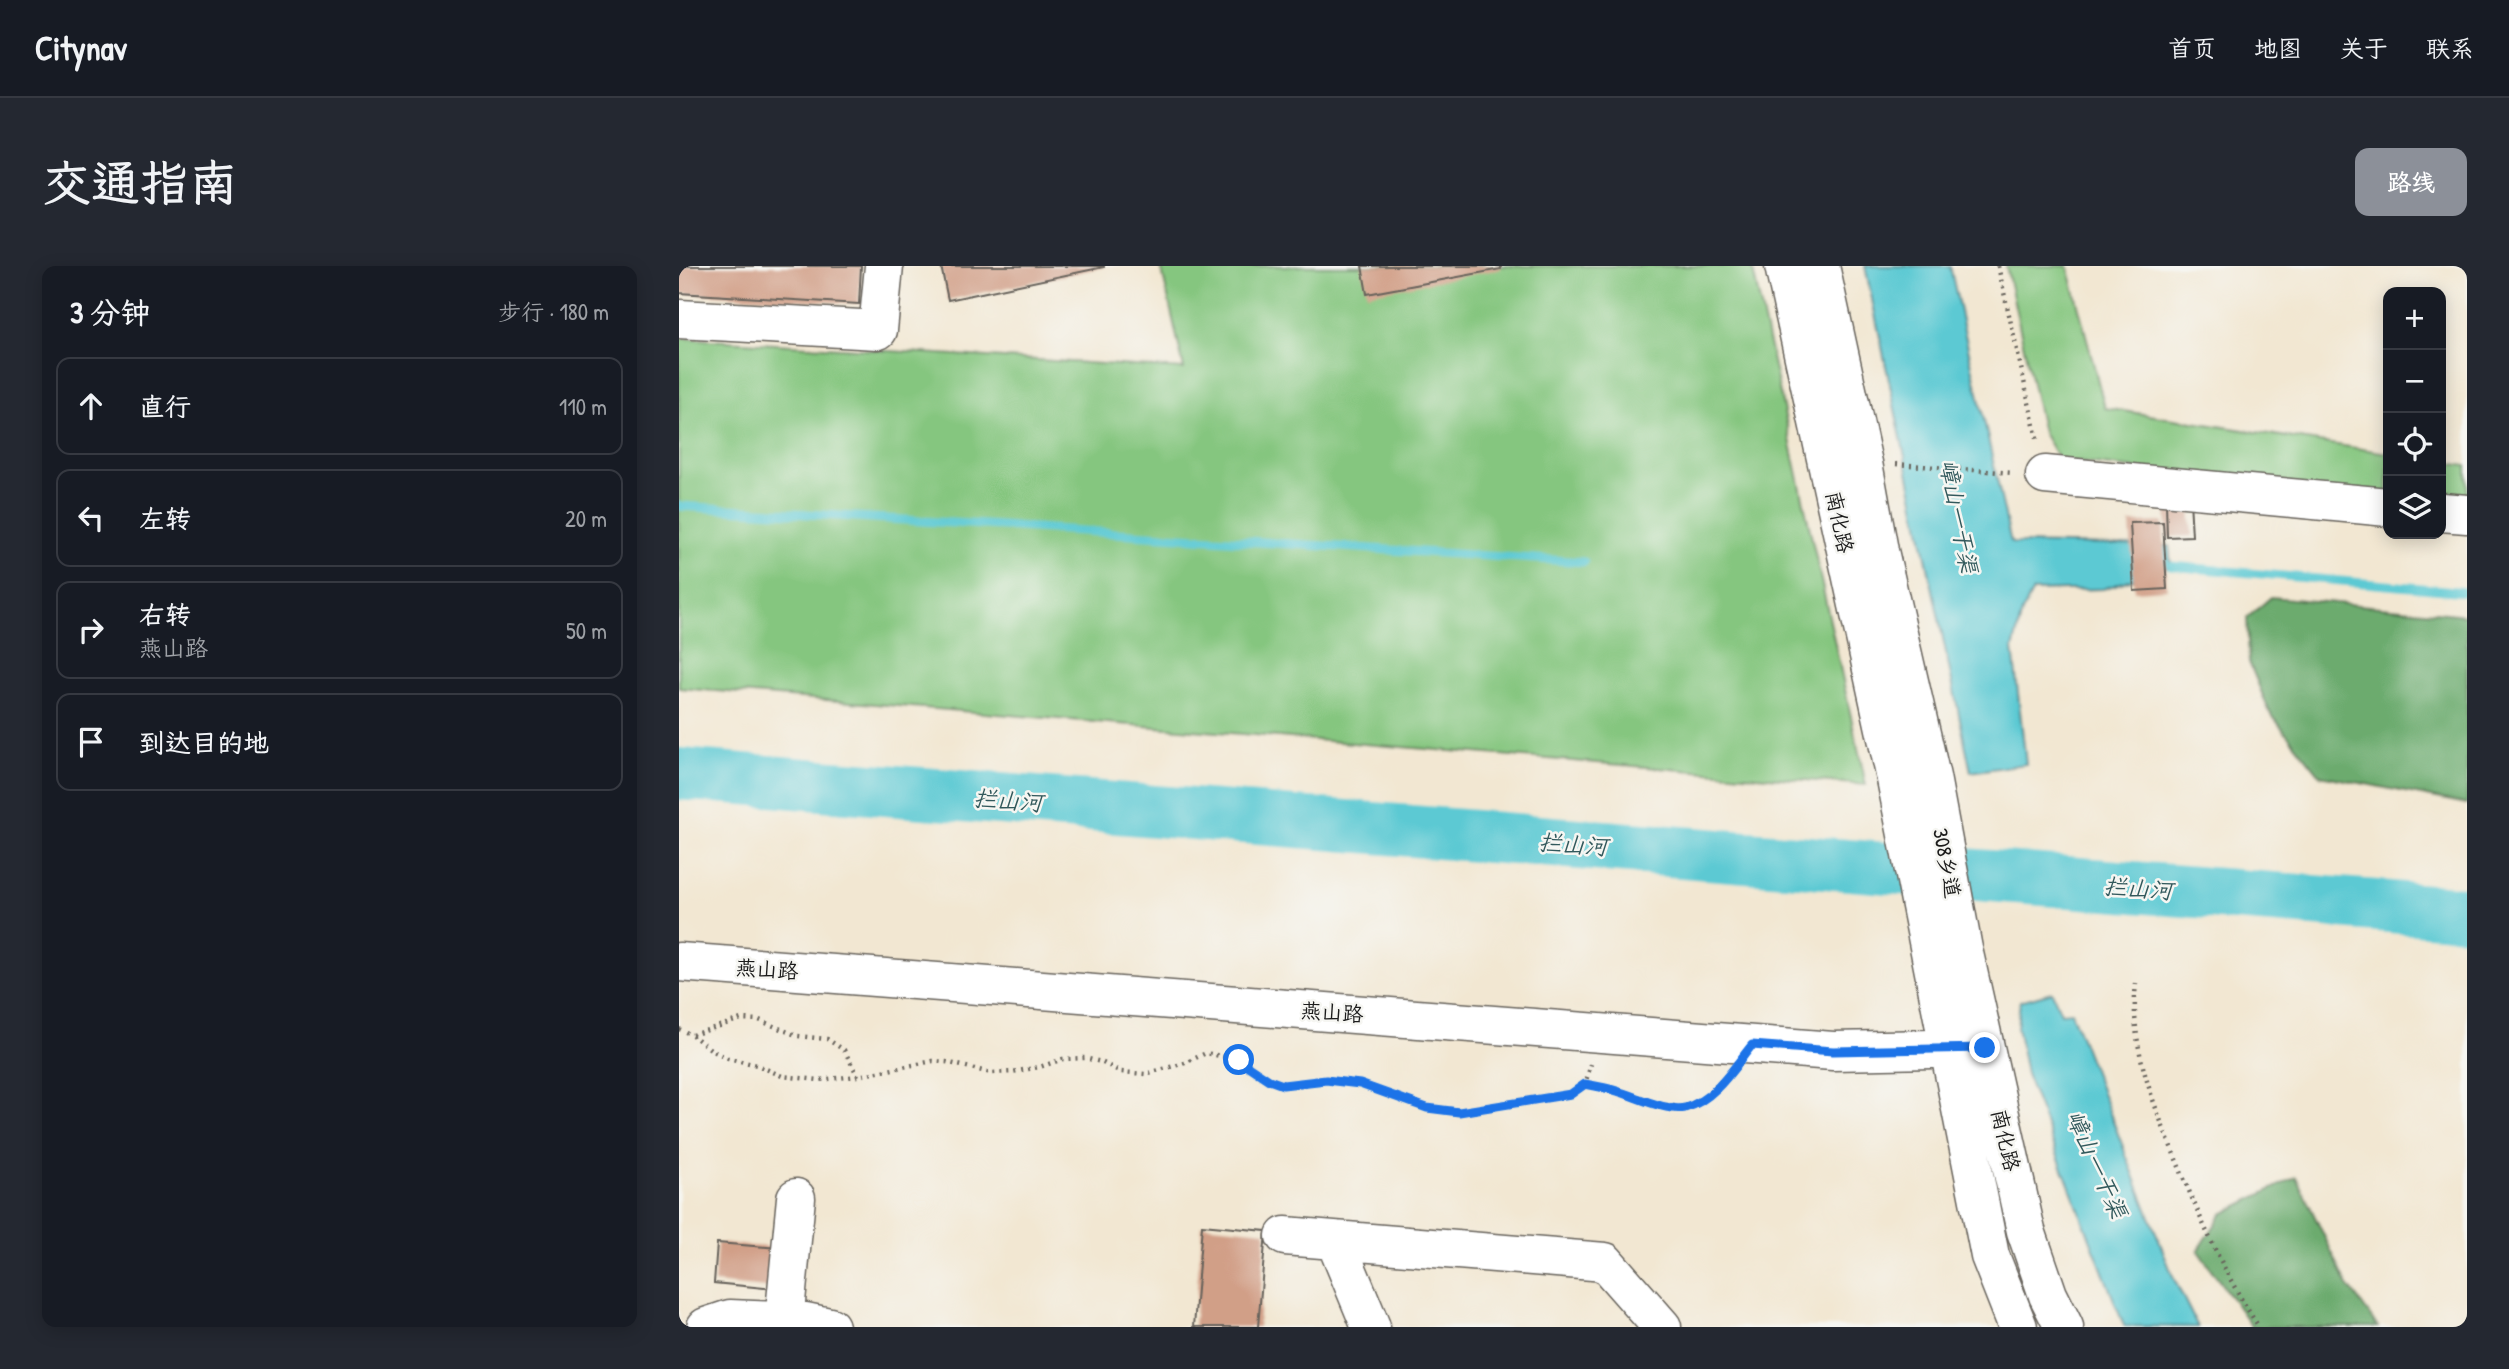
<!DOCTYPE html>
<html lang="zh">
<head>
<meta charset="utf-8">
<style>
	:root { --surface:#171b24; --page:#242831; --text:#f1f3f6; --muted:#9ea1a6; --line:#363941; --accent:#8c9099 }
	body { margin:0; font-family:"Patrick Hand","LXGW WenKai TC",sans-serif; background:var(--page); color:var(--text) }
	.controls { position:absolute; right:21px; top:21px; display:grid; overflow:hidden; border-radius:14px; box-shadow:0 4px 18px #0003 }
	.controls button { width:63px; height:63px; display:grid; place-items:center; padding:0; border:0; border-bottom:2px solid var(--line); background:var(--surface); color:var(--text); font:35px sans-serif }
	.stop { position:absolute; width:21px; height:21px; margin:-16px; border:5px solid #1a73e8; border-radius:50%; background:#fff }
	.stop.end { background:#1a73e8; border-color:#fff; box-shadow:0 2px 7px #0008 }
	.list { margin:0; padding:0; list-style:none }
	h2 { display:flex; justify-content:space-between; align-items:center; height:91px; margin:0; padding:0 28px; font-size:30px }
	h2 small { font-size:23px; font-weight:400; color:var(--muted) }
	.list li { display:grid; grid-template-columns:46px 1fr auto; gap:21px; align-items:center; box-sizing:border-box; height:98px; margin:0 14px 14px; padding:0 14px; border:2px solid var(--line); border-radius:14px }
	.list b { display:block; font-size:26px; white-space:nowrap }
	.list p { margin:0; font-size:23px; white-space:nowrap; color:var(--muted) }
	.list em { font-size:23px; font-style:normal; color:var(--muted) }
	.icon { flex:none; width:38px; height:38px; fill:none; stroke:currentColor; stroke-width:2; stroke-linecap:round; stroke-linejoin:round }
	.map { position:relative; flex:none; width:1788px; height:1061px; overflow:hidden; border-radius:14px }
	header { display:flex; align-items:center; gap:42px; box-sizing:border-box; height:98px; padding:0 35px; background:var(--surface); border-bottom:2px solid var(--line) }
	header strong { font-size:33px }
	nav { display:flex; gap:38px; margin-inline-start:auto; font-size:24px }
	.intro { display:flex; align-items:center; justify-content:space-between; box-sizing:border-box; height:168px; padding:0 42px }
	h1 { margin:0; font-size:49px }
	.button { padding:18px 32px; border-radius:14px; background:var(--accent); color:#fff; font-size:24px; font-weight:700 }
	main { display:flex; gap:42px; padding:0 42px }
	aside { flex:1; background:var(--surface); border-radius:14px; box-shadow:0 4px 18px #0003 }
	.map>svg:first-child { display:block }
	.green { fill:#85c67f; stroke:#50714e; stroke-width:2 }
	.forest { fill:#6cab6e; stroke:#446445; stroke-width:2 }
	.water { fill:#5cc9d3; stroke:#3c7278; stroke-width:2 }
	.lines { fill:none; stroke-linecap:round; stroke-linejoin:round }
	.stream { stroke:#5cc9d3; stroke-width:9 }
	.river { stroke:#5cc9d3; stroke-width:52 }
	.building { fill:#d19f87 }
	.minor-casing { stroke:#67635c; stroke-width:41 }
	.major-casing { stroke:#67635c; stroke-width:41 }
	.path { stroke:#67635c; stroke-width:4.5; stroke-dasharray:2 5; stroke-linecap:butt }
	.minor { stroke:#fff; stroke-width:38 }
	.major { stroke:#fff; stroke-width:38 }
	.route { stroke:#1a73e8; stroke-width:9 }
	.labels { text-anchor:middle; dominant-baseline:central; stroke-width:5; stroke-linejoin:round; paint-order:stroke }
	.street-label { font-size:21px; fill:#1c1c1c; stroke:#f6f6f2 }
	.water-label { font-size:23px; font-style:italic; fill:#32595c; stroke:#f6f6f2 }
</style>
</head>
<body>
<header>
<strong>Citynav</strong>
<nav><a>首页</a><a>地图</a><a>关于</a><a>联系</a></nav>
</header>
<div class="intro"><h1>交通指南</h1><a class="button">路线</a></div>
<main>
<aside>
<h2>3 分钟<small>步行 · 180 m</small></h2>
<ul class="list">
<li><svg class="icon" aria-label="ahead" viewBox="0 0 24 24"><path d="M12 20V5M6 11l6-6 6 6"/></svg><div><b>直行</b></div><em>110 m</em></li>
<li><svg class="icon" aria-label="left" viewBox="0 0 24 24"><path d="M17 20v-9H6M10 6l-5 5 5 5"/></svg><div><b>左转</b></div><em>20 m</em></li>
<li><svg class="icon" aria-label="right" viewBox="0 0 24 24"><path d="M7 20v-9h11M14 6l5 5-5 5"/></svg><div><b>右转</b><p>燕山路</p></div><em>50 m</em></li>
<li><svg class="icon" aria-label="arrive" viewBox="0 0 24 24"><path d="M6 21V4h12l-3 4 3 4H6"/></svg><div><b>到达目的地</b></div></li>
</ul>
</aside>
<div class="map">
<svg width="1788" height="1061" viewBox="0 0 1788 1061">
	<rect width="100%" height="100%" fill="#f6f6f2"/>
	<filter id="ink" filterUnits="userSpaceOnUse"><feTurbulence type="fractalNoise" baseFrequency=".0143" numOctaves="2"/><feDisplacementMap in="SourceGraphic" scale="14" xChannelSelector="R" yChannelSelector="G"/><feConvolveMatrix kernelMatrix="1 2 1 2 8 2 1 2 1" color-interpolation-filters="sRGB"/></filter>
	<filter id="wash" filterUnits="userSpaceOnUse"><feTurbulence type="fractalNoise" baseFrequency=".00686" numOctaves="4" result="noise"/><feDisplacementMap in="SourceGraphic" scale="28" xChannelSelector="R" yChannelSelector="G"/><feGaussianBlur stdDeviation="1.57" result="paint"/><feColorMatrix in="noise" values="0 0 0 0 0 0 0 0 0 0 0 0 0 0 0 0 0 1.4 0 .05"/><feComposite in="paint" operator="in"/></filter>
	<g filter="url(#wash)">
		<rect width="100%" height="100%" fill="#f2e7d2"/>
		<path class="green" d="M482,0H1073L1187,519L0,422V72L505,103Z
			M1327,0H1389L1426,142L1709,187V232L1380,194L1364,167Z
			M1762,196L1788,200V239L1762,237Z"/>
		<path class="forest" d="M1592,331L1788,349V538L1641,509L1591,447L1570,396L1568,352Z
			M1617,911L1668,1018L1699,1061H1573L1519,985L1543,948Z"/>
		<path class="water" d="M1186,0H1271L1332,277L1490,280L1492,300L1424,323L1354,325L1343,346L1334,383L1347,498L1292,506Z
			M1373,726L1382,747L1392,746L1495,1013L1519,1061L1445,1060L1347,808L1338,761L1341,735Z"/>
		<g class="lines">
			<path class="stream" d="M0,240L905,296
				M1492,300L1788,326"/>
			<path class="river" d="M0,508L1788,647"/>
		</g>
		<g id="blocks">
			<path class="building" d="M0,0H182L180,38L0,27Z
				M262,0H425V1L269,34Z
				M683,0H822V3L688,28Z
				M1511,234L1513,270L1488,271L1487,236Z
				M1484,256L1488,323L1455,325L1451,257Z
				M523,959L587,965L579,1061H515Z
				M38,977L100,982L96,1023L35,1017Z"/>
		</g>
	</g>
	<g filter="url(#ink)">
		<use href="#blocks" fill-opacity="0" stroke="#67635c" stroke-width="2"/>
		<g class="lines">
			<defs>
				<path id="minor" d="M0,53L199,64L205,0
					M1366,209L1709,241
					M1762,246L1788,248
					M0,696L1154,785L1304,782
					M606,970L926,996L983,1061
					M656,974L692,1061
					M105,1056L117,932
					M27,1061L51,1053L127,1056L151,1061"/>
				<path id="major" d="M1105,0L1217,513L1311,990L1339,1061
					M1141,0L1184,197L1200,285L1252,511L1284,683L1347,965L1369,1029L1385,1061"/>
			</defs>
			<use href="#minor" class="minor-casing"/>
			<use href="#major" class="major-casing"/>
			<path class="path" d="M1319,0L1359,177
				M1217,198L1334,207
				M1457,717C1450,781 1475,839 1499,898C1522,955 1546,1010 1580,1061
				M0,763L13,769L34,785L49,792L78,799L103,810L139,814L179,810L254,795L267,796L312,807L333,806L361,801L384,793L406,792L422,796L442,806L466,808L506,797L527,787L560,794L589,814L604,819L647,814L680,818L748,842L780,846L892,828L906,818L912,798
				M13,769L62,753L80,754L119,770L148,773L165,784L179,810
				M906,818L936,824L981,839L1005,842L1026,832L1048,810"/>
			<use href="#minor" class="minor"/>
			<use href="#major" class="major"/>
		</g>
	</g>
	<g class="lines" filter="url(#ink)">
		<path class="route" d="M560,794L590,814L604,819L647,814L681,818L748,842L780,846L892,828L906,818C917,820 928,822 938,825C956,830 988,846 1006,842C1036,834 1055,801 1073,779L1154,785L1306,782"/>
	</g>
	<g class="labels">
		<g class="street-label">
			<text transform="translate(1161 256) rotate(78)">南化路</text>
			<text transform="translate(1268 597) rotate(79)">308乡道</text>
			<text transform="translate(88 703) rotate(4)">燕山路</text>
			<text transform="translate(653 746) rotate(4)">燕山路</text>
			<text transform="translate(1327 874) rotate(77)">南化路</text>
		</g>
		<g class="water-label">
			<text transform="translate(1280 250) rotate(79)">嶂山一干渠</text>
			<text transform="translate(329 534) rotate(4)">拦山河</text>
			<text transform="translate(894 578) rotate(4)">拦山河</text>
			<text transform="translate(1459 622) rotate(4)">拦山河</text>
			<text transform="translate(1418 898) rotate(66)">嶂山一干渠</text>
		</g>
	</g>
</svg>
<div class="controls">
<button>+</button>
<button>−</button>
<button><svg class="icon" aria-label="locate" viewBox="0 0 24 24"><circle cx="12" cy="12" r="6"/><path d="M12 2v4M12 18v4M2 12h4M18 12h4"/></svg></button>
<button><svg class="icon" aria-label="layers" viewBox="0 0 24 24"><path d="M12 4l9 5-9 5-9-5zM3 14l9 5 9-5"/></svg></button>
</div>
<div class="stop" style="left:560px;top:794px"></div>
<div class="stop end" style="left:1306px;top:782px"></div>
</div>
</main>
</body>
</html>
